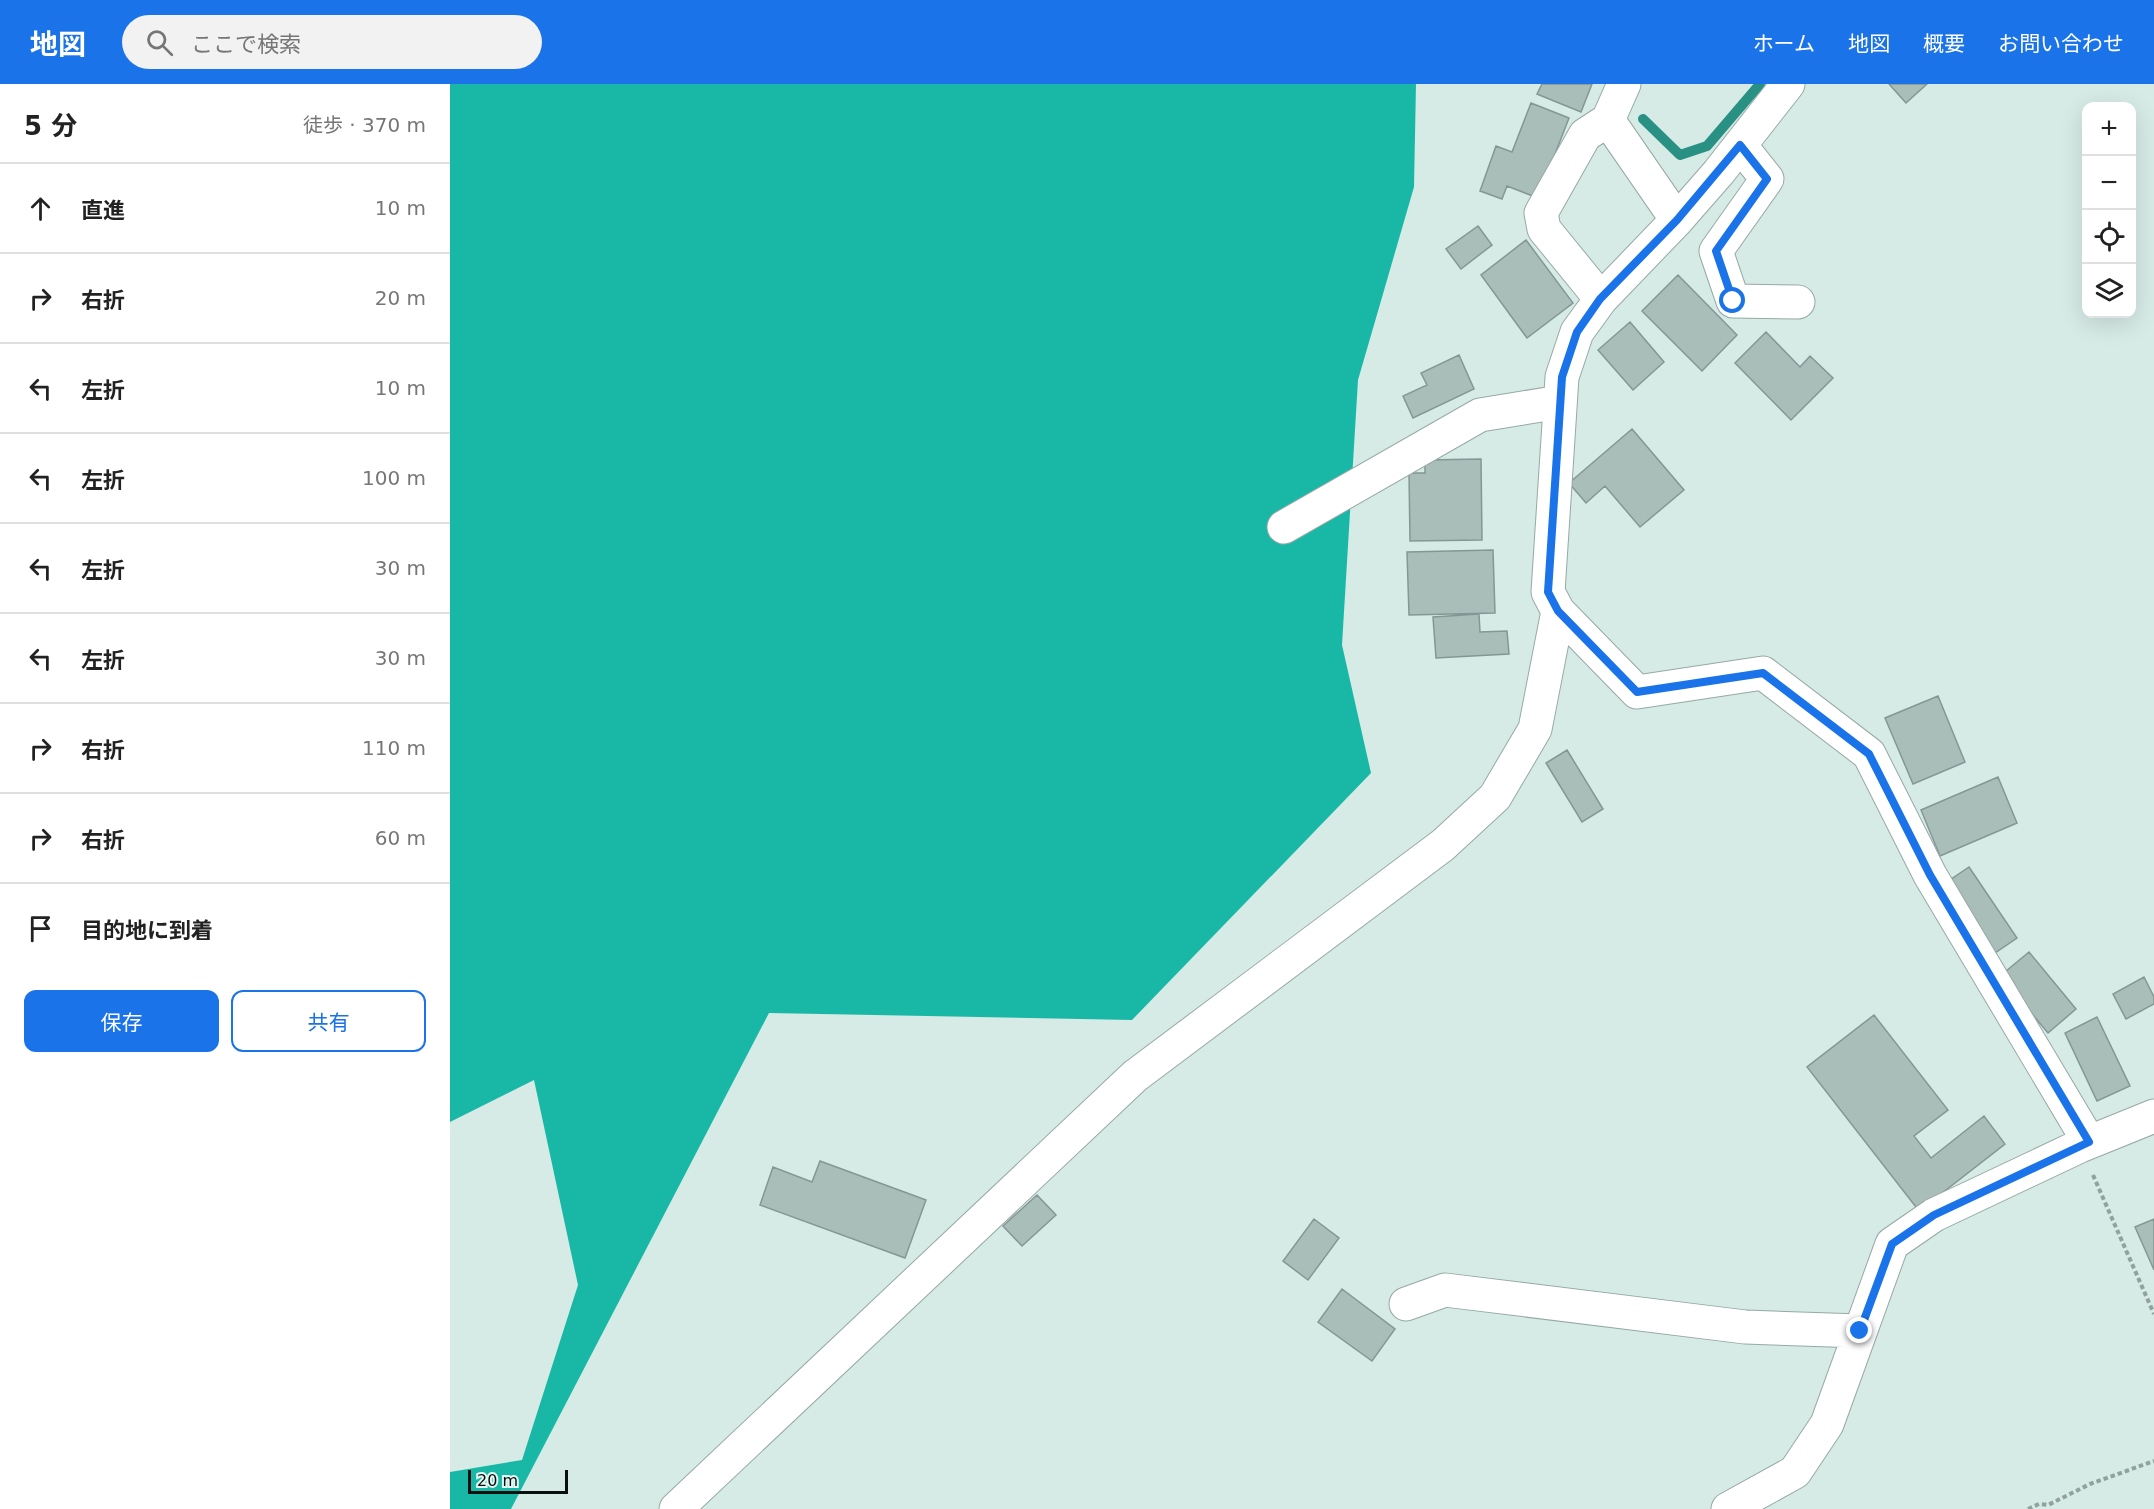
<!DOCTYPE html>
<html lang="ja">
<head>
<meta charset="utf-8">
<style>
	:root { --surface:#fff; --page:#f2f2f2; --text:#222; --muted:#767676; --line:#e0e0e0; --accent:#1a73e8 }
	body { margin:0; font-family:"DejaVu Sans","Noto Sans JP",sans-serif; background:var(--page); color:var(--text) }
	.controls { position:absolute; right:18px; top:18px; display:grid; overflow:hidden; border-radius:12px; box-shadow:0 6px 24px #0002 }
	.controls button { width:54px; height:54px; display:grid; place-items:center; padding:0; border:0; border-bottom:2px solid var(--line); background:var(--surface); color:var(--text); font:30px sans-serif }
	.scale { position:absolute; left:18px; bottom:15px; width:100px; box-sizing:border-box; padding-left:6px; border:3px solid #09100e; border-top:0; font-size:16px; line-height:21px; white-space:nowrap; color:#09100e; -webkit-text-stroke:4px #e3f8f3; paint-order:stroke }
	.stop { position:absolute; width:18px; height:18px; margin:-14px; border:4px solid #1a73e8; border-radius:50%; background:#fff }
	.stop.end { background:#1a73e8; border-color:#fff; box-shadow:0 2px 6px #0008 }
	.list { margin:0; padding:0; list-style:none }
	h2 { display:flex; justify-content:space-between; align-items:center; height:78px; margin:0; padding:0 24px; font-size:26px }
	h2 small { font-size:20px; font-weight:400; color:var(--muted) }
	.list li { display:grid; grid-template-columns:39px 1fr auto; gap:18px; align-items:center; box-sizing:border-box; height:90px; padding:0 24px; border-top:2px solid var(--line) }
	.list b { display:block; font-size:22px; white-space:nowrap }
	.list em { font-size:20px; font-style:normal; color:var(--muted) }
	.actions { display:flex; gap:12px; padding:18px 24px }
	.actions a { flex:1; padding:14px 0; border:2px solid var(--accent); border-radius:12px; text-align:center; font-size:21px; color:var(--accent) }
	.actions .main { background:var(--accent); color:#fff }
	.icon { flex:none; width:33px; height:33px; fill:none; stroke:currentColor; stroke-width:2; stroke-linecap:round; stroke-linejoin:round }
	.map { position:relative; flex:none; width:1704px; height:1425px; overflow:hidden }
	header { display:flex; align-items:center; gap:36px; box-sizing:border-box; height:84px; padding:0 30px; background:var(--accent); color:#fff }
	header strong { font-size:28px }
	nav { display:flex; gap:33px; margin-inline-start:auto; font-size:21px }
	.search { width:420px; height:54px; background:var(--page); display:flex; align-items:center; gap:15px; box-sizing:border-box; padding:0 21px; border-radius:33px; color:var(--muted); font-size:22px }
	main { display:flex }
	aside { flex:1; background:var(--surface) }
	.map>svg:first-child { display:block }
	.forest { fill:#19b8a6 }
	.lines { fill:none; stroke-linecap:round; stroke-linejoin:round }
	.stream { stroke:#299183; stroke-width:10 }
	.building { fill:#a9bdb9; stroke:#849794; stroke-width:1.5 }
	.minor-casing { stroke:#96a9a5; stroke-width:35 }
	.path { stroke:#91a19e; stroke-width:4; stroke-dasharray:4.5 3; stroke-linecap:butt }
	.minor { stroke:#fff; stroke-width:33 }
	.route { stroke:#1a73e8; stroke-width:8 }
</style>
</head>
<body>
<header>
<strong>地図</strong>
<div class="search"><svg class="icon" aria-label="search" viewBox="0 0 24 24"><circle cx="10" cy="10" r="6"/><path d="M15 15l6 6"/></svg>ここで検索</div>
<nav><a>ホーム</a><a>地図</a><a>概要</a><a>お問い合わせ</a></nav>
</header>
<main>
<aside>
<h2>5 分<small>徒歩 · 370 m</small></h2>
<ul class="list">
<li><svg class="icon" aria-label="ahead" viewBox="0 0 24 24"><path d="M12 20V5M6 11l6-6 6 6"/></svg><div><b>直進</b></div><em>10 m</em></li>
<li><svg class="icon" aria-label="right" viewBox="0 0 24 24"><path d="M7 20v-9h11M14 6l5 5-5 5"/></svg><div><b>右折</b></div><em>20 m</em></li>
<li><svg class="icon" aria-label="left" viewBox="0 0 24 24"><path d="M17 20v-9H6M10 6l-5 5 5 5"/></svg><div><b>左折</b></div><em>10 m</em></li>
<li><svg class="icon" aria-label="left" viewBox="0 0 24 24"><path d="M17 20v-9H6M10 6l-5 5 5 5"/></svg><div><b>左折</b></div><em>100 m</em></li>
<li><svg class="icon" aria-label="left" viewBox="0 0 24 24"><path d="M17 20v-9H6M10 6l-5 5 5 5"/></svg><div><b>左折</b></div><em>30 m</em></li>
<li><svg class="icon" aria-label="left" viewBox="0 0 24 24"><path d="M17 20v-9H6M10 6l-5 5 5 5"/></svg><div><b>左折</b></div><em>30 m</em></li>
<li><svg class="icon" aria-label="right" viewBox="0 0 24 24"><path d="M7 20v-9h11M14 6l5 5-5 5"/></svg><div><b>右折</b></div><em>110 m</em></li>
<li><svg class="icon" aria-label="right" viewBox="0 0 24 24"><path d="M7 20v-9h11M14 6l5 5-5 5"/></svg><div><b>右折</b></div><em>60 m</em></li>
<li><svg class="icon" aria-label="arrive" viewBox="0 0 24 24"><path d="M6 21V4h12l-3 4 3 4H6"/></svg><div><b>目的地に到着</b></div></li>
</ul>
<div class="actions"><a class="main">保存</a><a>共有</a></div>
</aside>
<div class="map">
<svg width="1704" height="1425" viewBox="0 0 1704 1425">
	<rect width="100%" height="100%" fill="#d6eae6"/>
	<path class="forest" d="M0,0H966L964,103L908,296L892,561L921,689L682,936L319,929L61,1425H0V1388L72,1376L128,1201L84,996L0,1038Z"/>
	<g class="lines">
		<path class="stream" d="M1193,35L1230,71L1257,62L1310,0"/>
	</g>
	<path class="building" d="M1092,0H1142L1131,28L1087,10Z
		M1439,0H1477L1456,19Z
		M1081,19L1119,34L1088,114L1057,102L1052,115L1030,107L1046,62L1062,68Z
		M1028,142L1042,161L1011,185L996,165Z
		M1076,156L1123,219L1077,254L1031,191Z
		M1228,191L1287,251L1252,287L1192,227Z
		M1180,238L1214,278L1183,306L1148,266Z
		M1316,248L1350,283L1360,272L1383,294L1341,336L1285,279Z
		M1009,271L1024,305L963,334L953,312L977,301L971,289Z
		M1182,345L1234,406L1190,443L1155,402L1136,419L1119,399Z
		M1031,375L1032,456L960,457L959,389H975V376Z
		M1043,466L1045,529L959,531L957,468Z
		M1029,530L1030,548L1057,547L1059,570L986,574L983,533Z
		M1488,612L1515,678L1463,700L1435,634Z
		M1117,666L1153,725L1132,738L1096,679Z
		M1548,693L1567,739L1490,772L1471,726Z
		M1519,783L1567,854L1545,869L1497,798Z
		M1579,868L1626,925L1598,949L1550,892Z
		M1694,893L1704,913V920L1676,935L1663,910Z
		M1424,931L1498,1026L1464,1052L1481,1074L1534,1032L1555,1060L1469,1127L1357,983Z
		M1647,933L1680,1002L1647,1017L1615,949Z
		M370,1077L476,1116L455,1174L310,1121L323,1083L362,1098Z
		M587,1111L606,1131L572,1162L553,1142Z
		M864,1135L889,1154L858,1196L833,1177Z
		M1704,1135V1186L1685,1143Z
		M892,1205L945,1245L922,1277L868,1238Z"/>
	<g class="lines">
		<defs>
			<path id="minor" d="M1158,36L1174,0
				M1290,61L1317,95L1266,167L1283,217L1348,218
				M1151,215L1094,145L1091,129L1135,51L1158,36L1227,136
				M834,443L1030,331L1110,318
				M1108,527L1187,608L1313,589L1419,670L1480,791L1639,1058
				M956,1220L995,1206L1295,1243L1410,1247
				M226,1425L685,992L993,761L1045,713L1085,645L1108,527L1098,508L1112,293L1127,248L1151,215L1227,136L1269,88L1338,0
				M1278,1425L1345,1388L1377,1340L1442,1160L1484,1131L1630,1062L1704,1032"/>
		</defs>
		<use href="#minor" class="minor-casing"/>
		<path class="path" d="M1643,1091L1704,1230
			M1578,1425L1589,1420L1598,1421L1640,1400L1704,1377"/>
		<use href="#minor" class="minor"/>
	</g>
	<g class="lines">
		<path class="route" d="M1283,217L1266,167L1317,95L1290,61L1227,136L1150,215L1127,248L1112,293L1098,508L1108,527L1187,608L1313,589L1419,670L1480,791L1639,1058L1484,1131L1442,1160L1410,1247"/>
	</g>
</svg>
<div class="controls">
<button>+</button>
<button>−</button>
<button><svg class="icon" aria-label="locate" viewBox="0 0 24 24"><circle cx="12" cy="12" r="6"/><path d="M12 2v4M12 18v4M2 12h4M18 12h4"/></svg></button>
<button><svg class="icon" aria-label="layers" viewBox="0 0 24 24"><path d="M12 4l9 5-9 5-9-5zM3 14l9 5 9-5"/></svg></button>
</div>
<div class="scale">20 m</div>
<div class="stop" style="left:1283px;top:217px"></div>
<div class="stop end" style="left:1410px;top:1247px"></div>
</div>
</main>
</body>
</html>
